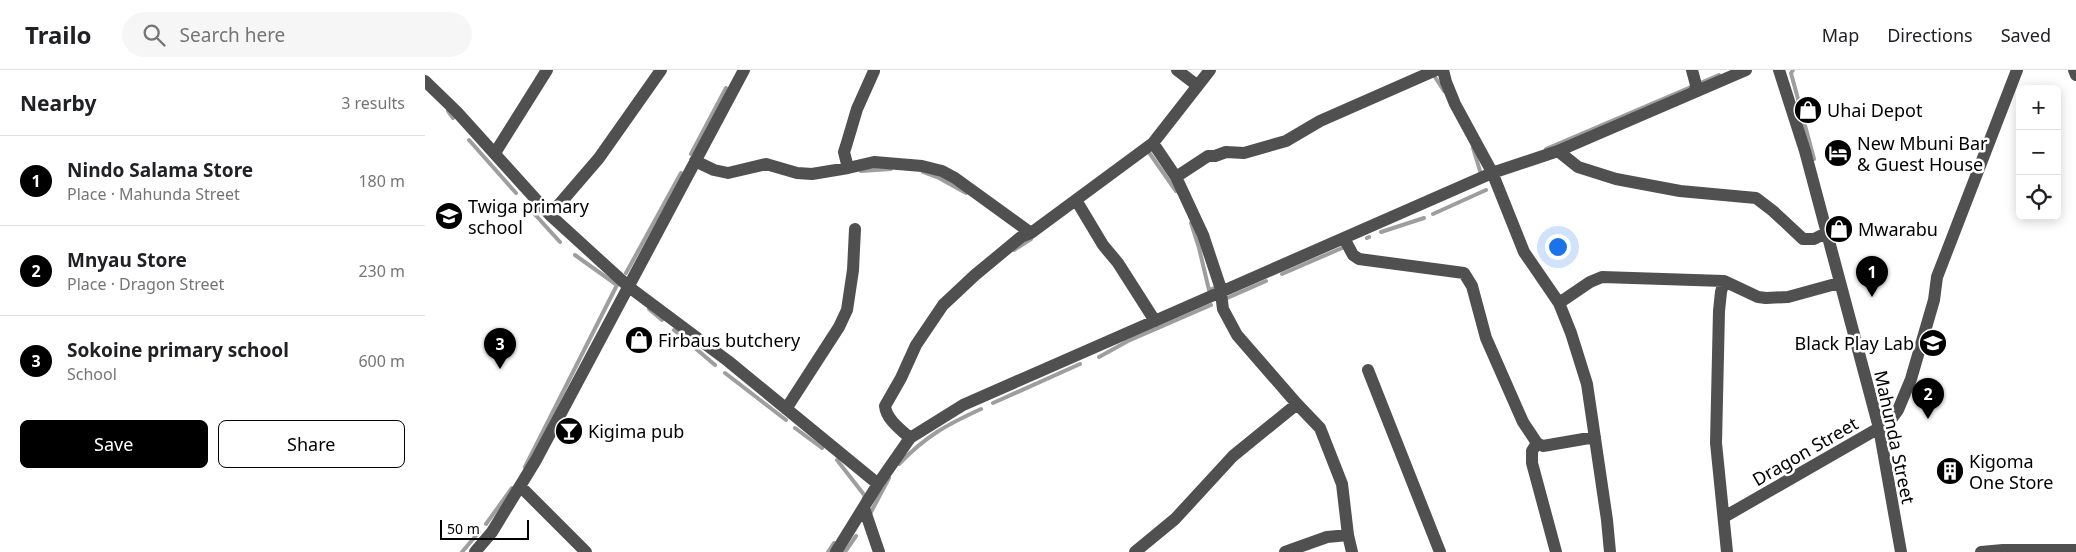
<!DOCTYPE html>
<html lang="en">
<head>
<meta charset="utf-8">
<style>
	:root { --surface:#fff; --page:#f6f6f6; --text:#202124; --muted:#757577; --line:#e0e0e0; --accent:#000 }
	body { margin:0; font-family:"Noto Sans",sans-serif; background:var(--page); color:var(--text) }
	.controls { position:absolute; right:15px; top:15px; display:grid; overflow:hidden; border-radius:8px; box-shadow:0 2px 12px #0003 }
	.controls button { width:45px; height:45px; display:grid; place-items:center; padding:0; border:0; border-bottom:1px solid var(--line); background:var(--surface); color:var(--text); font:25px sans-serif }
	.scale { position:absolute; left:15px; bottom:12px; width:89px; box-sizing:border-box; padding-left:5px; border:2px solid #000; border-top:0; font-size:14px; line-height:18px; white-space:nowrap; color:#000; -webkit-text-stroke:4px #fff; paint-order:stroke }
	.you { position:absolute; left:1132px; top:176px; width:18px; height:18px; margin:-12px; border:4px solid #fff; border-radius:50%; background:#1a73e8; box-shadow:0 0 0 8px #1a73e833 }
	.badge { display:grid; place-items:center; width:32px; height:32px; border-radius:50%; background:var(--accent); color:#fff; font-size:16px; font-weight:700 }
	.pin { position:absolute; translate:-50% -41px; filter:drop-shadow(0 1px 2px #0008) }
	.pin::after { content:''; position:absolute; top:26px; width:18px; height:15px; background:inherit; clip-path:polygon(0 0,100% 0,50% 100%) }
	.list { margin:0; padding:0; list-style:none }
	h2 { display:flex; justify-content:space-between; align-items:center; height:65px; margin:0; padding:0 20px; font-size:21px }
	h2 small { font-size:16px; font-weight:400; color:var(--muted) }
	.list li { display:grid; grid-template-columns:32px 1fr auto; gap:15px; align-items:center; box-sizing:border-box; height:90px; padding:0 20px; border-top:1px solid var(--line) }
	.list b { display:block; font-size:19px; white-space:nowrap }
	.list p { margin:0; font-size:16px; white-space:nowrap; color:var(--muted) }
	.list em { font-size:16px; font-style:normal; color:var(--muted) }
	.actions { display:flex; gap:10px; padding:15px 20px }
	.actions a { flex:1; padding:11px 0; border:1px solid var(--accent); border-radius:8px; text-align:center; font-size:18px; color:var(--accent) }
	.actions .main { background:var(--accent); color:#fff }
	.icon { flex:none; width:28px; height:28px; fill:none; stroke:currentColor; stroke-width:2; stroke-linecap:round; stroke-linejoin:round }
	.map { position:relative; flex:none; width:1651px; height:482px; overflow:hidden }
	header { display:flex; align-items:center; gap:30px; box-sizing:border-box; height:70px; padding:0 25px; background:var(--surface); border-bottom:1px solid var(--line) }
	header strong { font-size:24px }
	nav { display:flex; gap:28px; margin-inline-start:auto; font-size:18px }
	.search { width:350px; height:45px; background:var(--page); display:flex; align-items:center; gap:12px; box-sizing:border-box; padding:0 18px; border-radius:28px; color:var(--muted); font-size:19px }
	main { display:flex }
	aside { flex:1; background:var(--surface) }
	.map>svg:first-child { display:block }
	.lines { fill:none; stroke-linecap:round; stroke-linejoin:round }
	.stream { stroke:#9e9e9e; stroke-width:4 }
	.minor { stroke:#505050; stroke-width:12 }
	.labels { text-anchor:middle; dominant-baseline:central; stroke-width:5; stroke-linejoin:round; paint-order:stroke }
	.poi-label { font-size:18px; fill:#000; stroke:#fff; text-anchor:start }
	.street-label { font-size:18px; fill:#000; stroke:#fff }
</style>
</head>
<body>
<header>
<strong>Trailo</strong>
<div class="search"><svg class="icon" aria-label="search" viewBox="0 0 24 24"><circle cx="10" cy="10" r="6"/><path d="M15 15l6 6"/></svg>Search here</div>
<nav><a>Map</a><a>Directions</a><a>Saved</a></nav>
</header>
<main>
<aside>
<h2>Nearby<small>3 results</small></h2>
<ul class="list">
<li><span class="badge">1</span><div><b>Nindo Salama Store</b><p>Place · Mahunda Street</p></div><em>180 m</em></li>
<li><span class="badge">2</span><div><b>Mnyau Store</b><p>Place · Dragon Street</p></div><em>230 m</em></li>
<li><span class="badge">3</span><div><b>Sokoine primary school</b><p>School</p></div><em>600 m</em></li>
</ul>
<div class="actions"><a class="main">Save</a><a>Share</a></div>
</aside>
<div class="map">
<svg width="1651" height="482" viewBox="0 0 1651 482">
	<rect width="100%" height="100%" fill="#fff"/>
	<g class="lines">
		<path class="stream" d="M1368,0L1366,3L1389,89
			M1008,4L1019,21
			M23,41L28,48
			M44,70L91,123
			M1048,78L1056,104
			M1121,79L1294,5
			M723,81L751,121
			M266,84L301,18
			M436,101L466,99
			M498,102L514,108L541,123
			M105,139L135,172
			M1008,144L1061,120
			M766,153L774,178L784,220L792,217
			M956,162L999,148
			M942,168L944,167
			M589,180L606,169
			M201,203L256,103
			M857,204L917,178
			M800,229L841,211
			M224,239L237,250
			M249,260L290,295
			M674,287L703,271L786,235
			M300,303L361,350
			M568,333L655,294
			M370,358L397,378
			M412,390L440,426L439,428
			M474,394C501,366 521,355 556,339
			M100,397L192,215L150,185
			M445,444L464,408
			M61,454L87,418
			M37,482L54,462
			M403,482L409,473
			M420,482L431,466"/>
		<path class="minor" d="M752,0L769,13H775
			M1018,0L1021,12L1030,34L1067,102L1099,182L1134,233L1146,263L1162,314L1182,450L1185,482
			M1267,0L1271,15L1270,21
			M1354,0L1380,81L1454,358L1476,482
			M1649,0L1651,5
			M0,11L32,42L125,145L204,217L303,291L453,414
			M728,73L751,107L778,165L795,216L798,239L812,265L872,334L895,358L917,414L923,465L927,482
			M1133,81L1153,97L1191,109L1255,121L1331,128L1348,141L1378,169H1389L1401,163
			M70,83L122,0
			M270,91L289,100L303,103L341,94L372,103L387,104L423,98L449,92L497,96L517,101L530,108L606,163
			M423,98L419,82L421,76L432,39L449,1
			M751,107L783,86H790L801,82L819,83L861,71L895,51L1011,0
			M651,130L678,175L693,193L730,251
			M125,145L174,88L236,0
			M919,168L928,185L934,189L1039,203L1047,216L1061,268L1098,352L1112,373L1118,376L1170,367
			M1299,211L1296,222L1294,241L1291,373L1302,482
			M1134,233L1165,212L1177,207L1299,211L1333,227L1341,228L1363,227L1414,213
			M943,300L1015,482
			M361,339L414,257L422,240L428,200L430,159
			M485,368C476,360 461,349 460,336L476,308L491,275L518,235L550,205L596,167L606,163L728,73L785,0
			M1112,373L1107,381V393L1131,482
			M96,417L161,482
			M439,438L454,482
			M1299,447L1454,358L1465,351L1473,340L1486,309L1509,230L1512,207L1592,0
			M50,482L67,462L111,390L319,0
			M411,482L453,414L485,368L538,335L1067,103L1133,81L1321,0
			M710,482L750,449L808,386L872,334
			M860,482L902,467L923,465
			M1556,482L1578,480H1651"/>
	</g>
	<defs>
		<symbol id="shop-disc" viewBox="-11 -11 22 22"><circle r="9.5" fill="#000" stroke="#fff"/><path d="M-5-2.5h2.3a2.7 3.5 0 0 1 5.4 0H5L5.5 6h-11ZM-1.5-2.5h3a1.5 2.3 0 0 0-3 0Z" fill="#fff"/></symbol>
		<symbol id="hotel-disc" viewBox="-11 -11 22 22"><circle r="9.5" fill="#000" stroke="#fff"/><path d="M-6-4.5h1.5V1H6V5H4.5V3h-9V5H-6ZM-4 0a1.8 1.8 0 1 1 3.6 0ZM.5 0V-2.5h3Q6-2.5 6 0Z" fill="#fff"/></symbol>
		<symbol id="school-disc" viewBox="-11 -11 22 22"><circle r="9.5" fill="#000" stroke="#fff"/><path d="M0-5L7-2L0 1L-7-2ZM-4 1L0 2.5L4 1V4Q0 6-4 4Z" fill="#fff"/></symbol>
		<symbol id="bar-disc" viewBox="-11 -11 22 22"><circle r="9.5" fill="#000" stroke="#fff"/><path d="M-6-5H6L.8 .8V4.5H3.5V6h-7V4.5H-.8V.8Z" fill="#fff"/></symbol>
		<symbol id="building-disc" viewBox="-11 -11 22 22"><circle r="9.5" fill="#000" stroke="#fff"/><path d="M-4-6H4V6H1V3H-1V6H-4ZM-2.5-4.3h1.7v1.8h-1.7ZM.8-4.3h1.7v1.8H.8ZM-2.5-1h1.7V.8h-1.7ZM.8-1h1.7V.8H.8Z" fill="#fff"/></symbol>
	</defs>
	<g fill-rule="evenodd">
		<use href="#shop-disc" x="1367" y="24" width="32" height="32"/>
		<use href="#hotel-disc" x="1397" y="67" width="32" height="32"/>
		<use href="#school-disc" x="8" y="130" width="32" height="32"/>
		<use href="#shop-disc" x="1398" y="143" width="32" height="32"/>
		<use href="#shop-disc" x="198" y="254" width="32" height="32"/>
		<use href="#school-disc" x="1492" y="257" width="32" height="32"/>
		<use href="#bar-disc" x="128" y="345" width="32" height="32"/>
		<use href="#building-disc" x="1509" y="385" width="32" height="32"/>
	</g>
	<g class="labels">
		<g class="poi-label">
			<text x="1402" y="40">Uhai Depot</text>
			<text x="1432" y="73">New Mbuni Bar<tspan x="1432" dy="21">&amp; Guest House</tspan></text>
			<text x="43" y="136">Twiga primary<tspan x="43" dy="21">school</tspan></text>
			<text x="1433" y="159">Mwarabu</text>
			<text x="233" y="270">Firbaus butchery</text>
			<text x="1489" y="273" text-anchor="end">Black Play Lab</text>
			<text x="163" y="361">Kigima pub</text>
			<text x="1544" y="391">Kigoma<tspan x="1544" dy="21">One Store</tspan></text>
		</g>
		<g class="street-label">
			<text transform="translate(1470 367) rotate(78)">Mahunda Street</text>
			<text transform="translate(1380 381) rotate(-30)">Dragon Street</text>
		</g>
	</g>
</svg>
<div class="controls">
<button>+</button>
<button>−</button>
<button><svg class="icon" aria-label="locate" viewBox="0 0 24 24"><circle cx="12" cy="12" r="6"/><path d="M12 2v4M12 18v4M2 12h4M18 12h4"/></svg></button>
</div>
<div class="scale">50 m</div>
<div class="you"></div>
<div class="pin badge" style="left:1447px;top:227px">1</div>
<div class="pin badge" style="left:1503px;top:349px">2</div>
<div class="pin badge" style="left:75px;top:299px">3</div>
</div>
</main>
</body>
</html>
